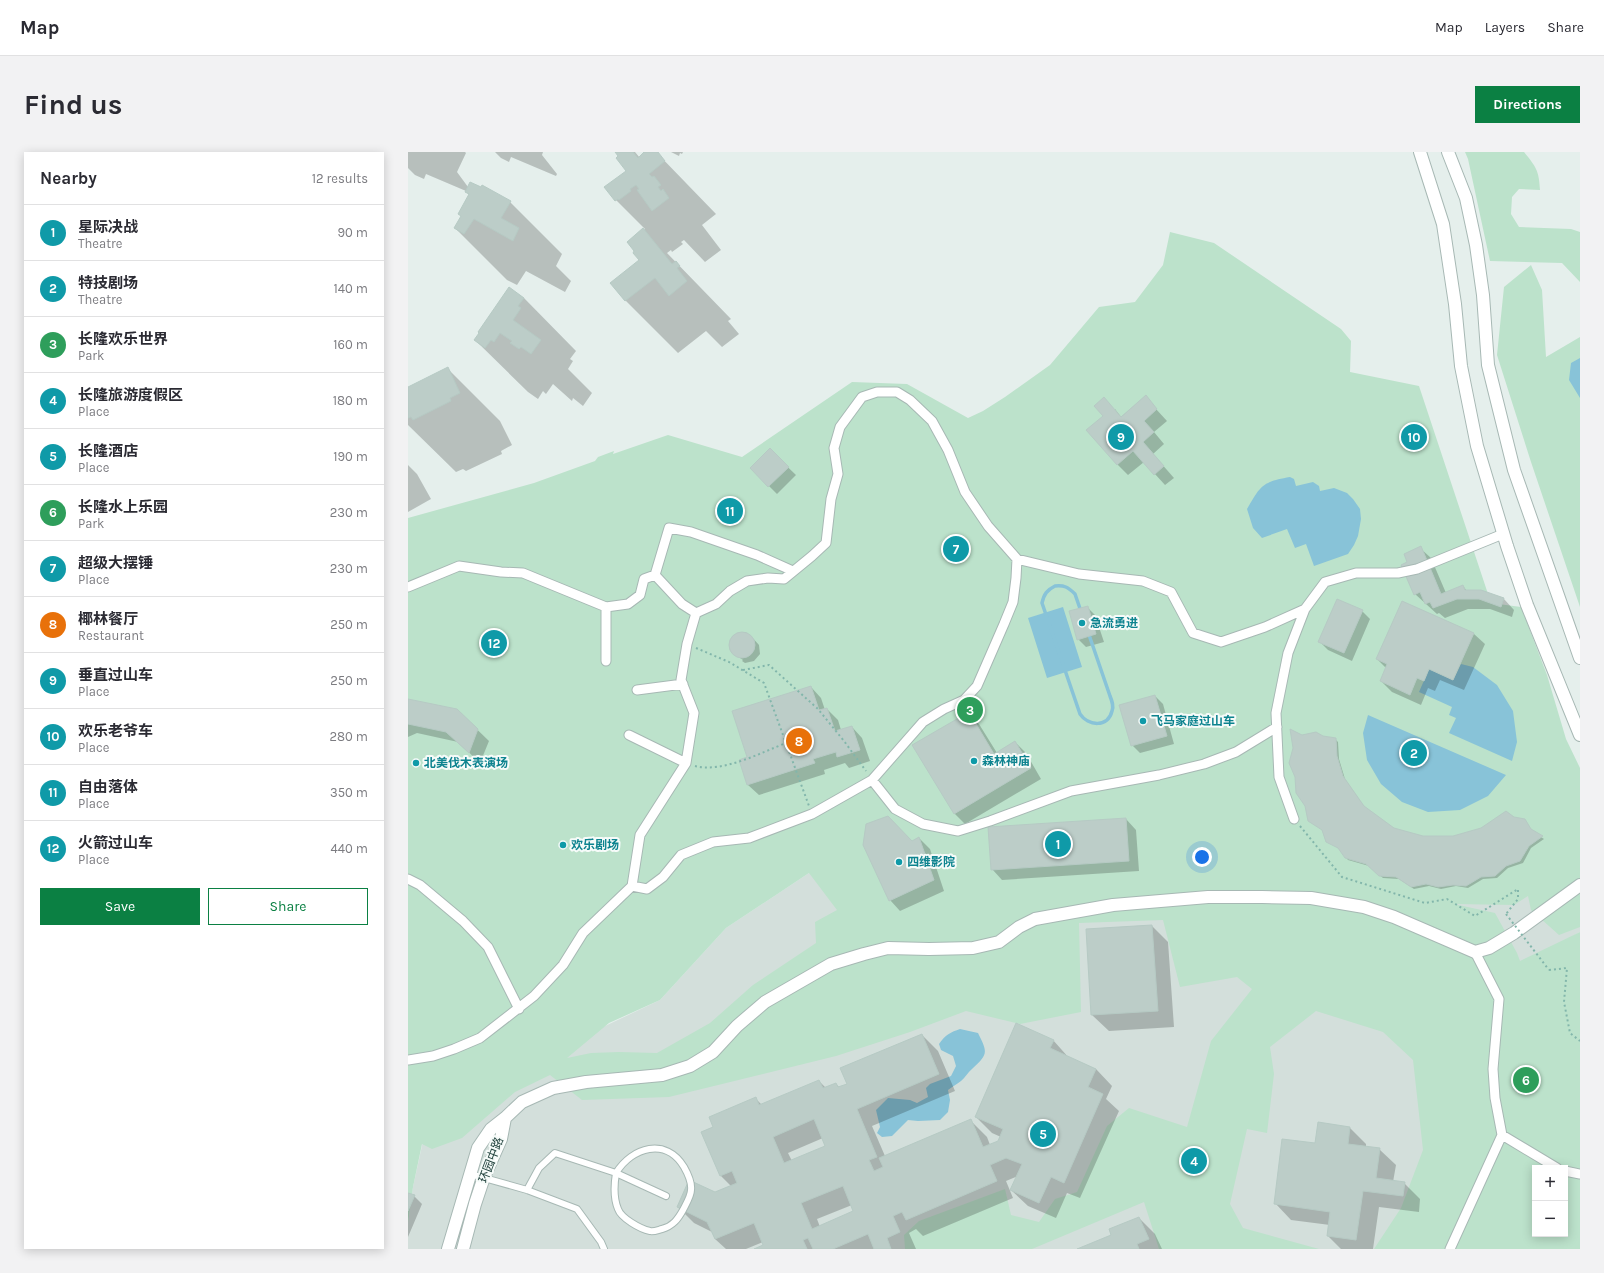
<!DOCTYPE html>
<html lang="en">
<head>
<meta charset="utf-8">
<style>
	:root { --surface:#fff; --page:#f2f2f3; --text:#2b2b33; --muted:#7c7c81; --line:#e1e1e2; --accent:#0b8043 }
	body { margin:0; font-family:Karla,"Noto Sans SC",sans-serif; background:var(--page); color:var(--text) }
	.controls { position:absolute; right:12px; bottom:12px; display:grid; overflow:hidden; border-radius:0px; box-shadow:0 2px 10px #0003 }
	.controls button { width:36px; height:36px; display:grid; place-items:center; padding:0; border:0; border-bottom:1px solid var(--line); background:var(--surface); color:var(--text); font:20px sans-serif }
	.you { position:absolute; left:794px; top:705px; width:14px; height:14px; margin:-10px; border:3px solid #fff; border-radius:50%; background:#1a73e8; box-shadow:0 0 0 6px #1a73e833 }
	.badge { display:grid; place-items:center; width:26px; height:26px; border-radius:50%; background:var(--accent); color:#fff; font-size:13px; font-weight:700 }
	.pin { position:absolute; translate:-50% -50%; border:2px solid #fff; box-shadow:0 1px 4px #0006 }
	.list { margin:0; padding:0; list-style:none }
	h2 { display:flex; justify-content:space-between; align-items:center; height:52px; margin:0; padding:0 16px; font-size:17px }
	h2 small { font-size:13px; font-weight:400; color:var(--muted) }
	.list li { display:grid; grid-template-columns:26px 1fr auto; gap:12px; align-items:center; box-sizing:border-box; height:56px; padding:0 16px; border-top:1px solid var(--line) }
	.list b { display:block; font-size:15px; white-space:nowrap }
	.list p { margin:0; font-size:13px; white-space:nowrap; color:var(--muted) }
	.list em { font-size:13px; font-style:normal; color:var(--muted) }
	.actions { display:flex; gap:8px; padding:12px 16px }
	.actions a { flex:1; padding:9px 0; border:1px solid var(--accent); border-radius:0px; text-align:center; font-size:14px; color:var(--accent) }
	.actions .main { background:var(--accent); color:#fff }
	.map { position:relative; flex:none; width:1172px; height:1097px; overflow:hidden; border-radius:0px }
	header { display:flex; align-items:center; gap:24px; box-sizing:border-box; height:56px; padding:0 20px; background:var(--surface); border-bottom:1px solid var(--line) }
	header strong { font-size:19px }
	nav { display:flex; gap:22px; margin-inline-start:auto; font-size:14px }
	.intro { display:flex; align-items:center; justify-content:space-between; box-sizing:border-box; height:96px; padding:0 24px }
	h1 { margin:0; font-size:28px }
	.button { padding:10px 18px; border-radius:0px; background:var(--accent); color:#fff; font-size:14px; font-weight:700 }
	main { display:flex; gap:24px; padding:0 24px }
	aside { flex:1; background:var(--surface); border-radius:0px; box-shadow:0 2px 10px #0003 }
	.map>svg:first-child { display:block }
	.built { fill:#d3dfdb }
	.green { fill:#bce2cb; fill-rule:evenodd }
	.water { fill:#88c3d8 }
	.shadow { fill:#0003; fill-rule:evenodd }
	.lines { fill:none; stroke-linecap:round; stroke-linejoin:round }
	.stream { stroke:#88c3d8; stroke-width:3.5 }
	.building { fill:#bccdc8; stroke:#b6cac4; fill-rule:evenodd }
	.service-casing { stroke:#a7b8b4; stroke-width:8 }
	.pedestrian-casing { stroke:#a7b8b4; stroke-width:11 }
	.minor-casing { stroke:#a7b8b4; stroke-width:14 }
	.path { stroke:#82b6ab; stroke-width:2; stroke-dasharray:2 3; stroke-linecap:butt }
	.service { stroke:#fff; stroke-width:6 }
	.pedestrian { stroke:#fff; stroke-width:9 }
	.minor { stroke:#fff; stroke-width:12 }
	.path-bridge { stroke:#82b6ab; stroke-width:2; stroke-dasharray:2 3; stroke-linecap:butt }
	.culture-dot { fill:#0f9aa8; stroke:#f6fbf9; stroke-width:1.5 }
	.labels { text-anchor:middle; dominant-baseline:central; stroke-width:4; stroke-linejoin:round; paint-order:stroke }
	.culture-label { font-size:12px; font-weight:bold; fill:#0d838f; stroke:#f6fbf9; text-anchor:start }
	.street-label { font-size:12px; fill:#22433e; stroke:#f6fbf9 }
</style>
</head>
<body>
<header>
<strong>Map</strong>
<nav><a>Map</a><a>Layers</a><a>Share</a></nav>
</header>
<div class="intro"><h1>Find us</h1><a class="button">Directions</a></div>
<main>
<aside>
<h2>Nearby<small>12 results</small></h2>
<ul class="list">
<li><span class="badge" style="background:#0f9aa8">1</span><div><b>星际决战</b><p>Theatre</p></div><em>90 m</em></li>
<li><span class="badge" style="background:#0f9aa8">2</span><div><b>特技剧场</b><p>Theatre</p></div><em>140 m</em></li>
<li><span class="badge" style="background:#2e9e5b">3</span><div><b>长隆欢乐世界</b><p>Park</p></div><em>160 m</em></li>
<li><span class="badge" style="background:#0f9aa8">4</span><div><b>长隆旅游度假区</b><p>Place</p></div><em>180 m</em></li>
<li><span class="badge" style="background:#0f9aa8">5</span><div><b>长隆酒店</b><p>Place</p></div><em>190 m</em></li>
<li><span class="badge" style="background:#2e9e5b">6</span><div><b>长隆水上乐园</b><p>Park</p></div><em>230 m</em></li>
<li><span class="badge" style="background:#0f9aa8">7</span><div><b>超级大摆锤</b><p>Place</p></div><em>230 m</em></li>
<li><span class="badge" style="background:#e8710a">8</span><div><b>椰林餐厅</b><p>Restaurant</p></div><em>250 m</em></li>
<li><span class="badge" style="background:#0f9aa8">9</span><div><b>垂直过山车</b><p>Place</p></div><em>250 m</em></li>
<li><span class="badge" style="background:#0f9aa8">10</span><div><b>欢乐老爷车</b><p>Place</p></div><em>280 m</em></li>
<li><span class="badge" style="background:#0f9aa8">11</span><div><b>自由落体</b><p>Place</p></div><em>350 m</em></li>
<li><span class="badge" style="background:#0f9aa8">12</span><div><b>火箭过山车</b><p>Place</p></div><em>440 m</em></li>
</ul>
<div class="actions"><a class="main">Save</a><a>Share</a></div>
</aside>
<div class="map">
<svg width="1172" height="1097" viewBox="0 0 1172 1097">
	<rect width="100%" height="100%" fill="#e5efec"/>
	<path class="built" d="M1172,667V780L1165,784L1021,1097H0V1071L5,1035L22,957L252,848L318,776L401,721Z"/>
	<path class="green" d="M1057,0H1116C1128,15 1131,18 1132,38L1111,37L1104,45L1103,62L1111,75L1163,77L1172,80V130L1154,111L1082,109L1060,7Z
		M762,80L806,91L933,177L943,189L942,220L1011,234L1083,451L1113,455L1139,523L1158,587L1172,616V775L1151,783L1123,758L1120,744L1106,753L1046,752L1087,761L1109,801L1112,809L1172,780V1097H966L993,1056L1015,998L1005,908L975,880L908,859L862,895L866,922L859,981L839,977L822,1052L835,1076L911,1097H751L736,1050L624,1097H497L496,1083L511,1069L597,1037L603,1063L631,1070L647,1047L669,1040L699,974L721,956L779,975L803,889L844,837L829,825L772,835L755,768L671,771L673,860L612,872L558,859L502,880L428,904L261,945L174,948L142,923L107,940L54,986L24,997L14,992L5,1035L0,1071V366L126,331L187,309L190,305L206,299L205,302L260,283L334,305L444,230L499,232L560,266L575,259L597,245L642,213L691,155L727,150L755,113ZM401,721L429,758L407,770L408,791L345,833L302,871L249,901L211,900L183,901L159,906L201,871L252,848L318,776ZM1127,1016H1157V1082H1127Z
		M1123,113L1134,138L1138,205L1172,185V455L1123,310L1089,203L1096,135Z"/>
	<path class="water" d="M1172,206V246L1161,228L1163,211Z
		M882,325L886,327L888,334L905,330L911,334L912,339L926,336L939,341L945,347L952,357L953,367L950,384L946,393L940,402L906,414L898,392L887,396L879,377L854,386L845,376L839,357C853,333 854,330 882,325Z
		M655,455L674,515L639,526L620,466Z
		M1053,512L1065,515L1089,533L1105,559L1109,590L1104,609L1041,581L1048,566L1041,563L1044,555L1011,540L1021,517L1045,528Z
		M960,563L1098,623L1080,644L1052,658L1020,660L994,650L973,632L959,608L955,581Z
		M552,877L570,881C580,901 580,902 564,917C560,920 557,926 553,929C549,932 544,935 540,938L542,948L540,960L532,968L510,969L500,968L484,984L474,985L469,981L472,975L468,958L480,946L502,948L509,951L520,945L518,936L522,932L543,924L548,914L545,904L533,898L531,892C537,883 543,880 552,877Z"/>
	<path class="shadow" d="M0,0H57L58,1L49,20L60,35L102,50L154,102L148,114L163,129L157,140L118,119L109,133L99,128L47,76L54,64L61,43L58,39L18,22L16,27L7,23L0,16Z
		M87,0H135L134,3L149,22L148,24L103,5L101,10L93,6Z
		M208,0H227L232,6L238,0H248L308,62L294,73L313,98L297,110L276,88L273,90L275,92L264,100L263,98L259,101L323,167L320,169L331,182L314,195L298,179L270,201L218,149L204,131L232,109L228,99L220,90L237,77L208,48L219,19Z
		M263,0H275L274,2L272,1L271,4Z
		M116,146L168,199L162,207L165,209L160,217L184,241L175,254L165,246L164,249L145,232L138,242L135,239L130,247L120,240L67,188Z
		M40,217L92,269L104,293L93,299L94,302L58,319L55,317L48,320L0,273V236Z
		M737,245L759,269L746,280L756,292L745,302L766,326L757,333L736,310L720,323L709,312L707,257L713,265Z
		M362,298L388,323L369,342L343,316Z
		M0,313L9,322L23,347L0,360Z
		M1012,396L1023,406L1038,441L1055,434L1059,439L1096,447L1106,458L1104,465L1082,457H1060L1037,466L1031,461L1029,462L1007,442L1001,411Z
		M995,450L1066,482L1077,492L1056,538L1032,528L1027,539L1020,536L1013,553L984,540L973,529L979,517L969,507Z
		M679,455L687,463L696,490L678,495L670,487Z
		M954,459L962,467L944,509L920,498L912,490Z
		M337,480L342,483L351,493L352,502L346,509L337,511L334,509L335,508L323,500L322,491L326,483Z
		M403,535L413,546L417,558L419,557L430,568L433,578L444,575L454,586L462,609L441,616L437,611L416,618L417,622L351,643L340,633V606Z
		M747,544L755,552L766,592L732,601L724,593Z
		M0,548L49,558L81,589L72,611L50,590L9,581L0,585Z
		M560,561L571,572L589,601L607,590L618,601L633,627L557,672L546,661Z
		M894,584L927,587L930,590L931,607L937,627L957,656L986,677L1015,685H1045L1124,679L1136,687L1123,696L1115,711L1100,716L1089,726L1075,727L1060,736L1048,734L1033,737L1021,734L1006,737L991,727L975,726L961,714L940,708L932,697L919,689L915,678Z
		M718,667L728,678L731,719L594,728L584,717Z
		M511,686L522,697L536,739L492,759L482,748L504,690Z
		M744,774L760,790L766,875L701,879L684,863Z
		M514,883L530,899L547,939L464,974L477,1004L563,969L579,985L582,993L591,990L593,985L584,981L568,965L645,888L661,906L688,917L704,934L698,947L711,959L672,1046L659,1041L648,1066L620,1054L603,1038L610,1024L598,1029L605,1046L515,1084L508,1077L501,1081L508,1097H349L357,1094L355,1090L338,1097H318L307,1087L304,1080L286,1071L270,1055L323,1034L313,1024L294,980L306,975L348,947L354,953L411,929L418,936L428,932L432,936L440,932ZM415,986L419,994L384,1009L380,1001ZM444,1053L447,1060L412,1075L409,1067Z
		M911,971L942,976L958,992V995L971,997L988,1013L985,1030L996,1031L1012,1047L1011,1060L971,1055L965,1097H933L920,1084L922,1073L883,1068L867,1051L908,993Z
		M0,1042L6,1044L14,1052L0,1085Z
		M731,1066L747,1082L754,1097H671L704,1083Z"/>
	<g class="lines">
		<path class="stream" d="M647,434C656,433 660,435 667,442L702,544C704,549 706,554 704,559C700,576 680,574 672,562L634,451C636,442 639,438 647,434Z"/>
	</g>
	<path class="building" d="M207,0H225L230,6L236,0H250L257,9L241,22L244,25L246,24L253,33L250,35L253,39L255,37L261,46L244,59L229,38L231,37L228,33L222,37L223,39L211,48L210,47L207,49L196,35L218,19L208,6L210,4Z
		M62,30L73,35L74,33L103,49L93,66L111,76L105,89L66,67L56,82L46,76L53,64L50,62L61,42L57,40Z
		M235,76L264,112L268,109L272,114L269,116L279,129L261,144L247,126L217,149L202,131L231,108L225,101L226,99L219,90Z
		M101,135L116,146L110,154L113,156L105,168L133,188L123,202L113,195L111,197L102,191L104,189L92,181L86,190L83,188L77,196L66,188L71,181L70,180Z
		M40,215L52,241L42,246L43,249L5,268L3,265L0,266V235Z
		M738,243L749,257L736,269L746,280L735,290L756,314L746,323L725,299L709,313L678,278L695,264L686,254L696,245L713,265Z
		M362,296L381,315L360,335L342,316Z
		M1013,394L1033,442L1055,433L1057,438H1073L1096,446L1093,455L1071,447H1049L1025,456L1022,450L1017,452L1012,440L1006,443L993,413L999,410L996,402Z
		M929,447L955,458L936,501L910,490Z
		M994,449L1066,481L1045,528L1021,517L1016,529L1009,526L1002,543L972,529L979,512L968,507Z
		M680,454L688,482L669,488L661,459Z
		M321 493a13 13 0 1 1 26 0a13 13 0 1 1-26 0Z
		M403,534L411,558L419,556L427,579L444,574L452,598L429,605L428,600L405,607L407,611L339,633L331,608L339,605L324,559Z
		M747,543L759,584L723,594L711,553Z
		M0,547L49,557L70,577L61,601L38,580L0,572Z
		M561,560L586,602L607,589L623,616L546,662L504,593Z
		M882,577L894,583L908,580L915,584L928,586L929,604L935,624L956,654L986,676L1015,684H1045L1073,676L1098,659L1106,665L1117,667L1123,677L1135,684L1121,694L1112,709L1098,714L1087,724L1073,725L1058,734L1045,733L1030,735L1018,732L1003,735L988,725L971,724L958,712L937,706L930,696L918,690L914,678L900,669L897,654L888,641L887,625L881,611L885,596Z
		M480,664L504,689L511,685L526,728L481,749L455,693L458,672Z
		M718,666L721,709L583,718L580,675Z
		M744,773L750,859L683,863L678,777Z
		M608,871L646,888L642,896L688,917L680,935L695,942L656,1031L643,1025L631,1051L602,1038L614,1012L598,1006L582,1013L589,1029L498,1068L494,1060L485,1064L492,1080L479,1086L483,1097H466L460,1082L425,1097H405L400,1086L395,1088L399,1097H346L355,1093L346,1071L307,1087L299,1070L269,1055L281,1028L307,1040L329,1031L324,1019L312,1024L293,980L305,975L301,965L348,945L351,953L411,928L415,936L428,931L430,935L439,932L432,916L514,882L531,922L449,957L469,1005L461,1008L466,1019L475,1015L471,1006L563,967L575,995L590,989L595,977L567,965ZM406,967L417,994L376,1011L365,985ZM435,1034L445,1059L404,1077L393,1051Z
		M910,970L942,975L940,992L972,996L968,1026L997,1030L995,1044L955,1039L948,1088L919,1084L922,1060L866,1052L874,987L907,991Z
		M0,1041L7,1043L0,1059Z
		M731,1065L741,1087L729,1092L731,1097H669L703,1083L701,1077Z"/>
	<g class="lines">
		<defs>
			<path id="service" d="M62,1022L119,1038L169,1057L193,1090L196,1097
				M119,1038L131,1016L147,1001L208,1021C206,1033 205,1045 210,1057C213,1066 232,1077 242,1079C245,1080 250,1078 254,1077C265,1074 270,1067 275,1058C278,1052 283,1044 283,1038C284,1030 280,1022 276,1015C258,985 224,995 208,1021L258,1044"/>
			<path id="pedestrian" d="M247,423L261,376L283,380L349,403L385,419
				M0,435L51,414L93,420L115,421L198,455L220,452L232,443L236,427L247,423L274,452L288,461
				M198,509V455
				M229,538L275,532
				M221,583L278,611
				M464,628L487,657L515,672L550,679L582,669L663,639L751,623L796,612L828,600L869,575
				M886,667L871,625L868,561L880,501L897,457L917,430L948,421H990L1009,417L1095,382
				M0,727L12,733L55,769L80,795L111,857
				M224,734L239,737L255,725L273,703L305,690L341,686L404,662L464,628L515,570L536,557L556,548L569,534L596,472L605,450L608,426L609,407
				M1067,800L1091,847L1085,917L1087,946L1094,983L1149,1016
				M0,908L25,904L46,897L72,886L126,844L155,813L175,781L224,734L232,683L278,611L286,561L273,528L279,492L288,461L308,452L322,439L339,429L360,426L376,427L404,404L418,391L423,347L430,322L426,296L432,275L454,245L469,240H489L502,248L524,269L540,298L557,340L580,374L609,407L671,422L735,429L763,440L785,481L813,490L857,475L897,457
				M1157,1019L1172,1022
				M1042,1097L1094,983"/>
			<path id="minor" d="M1012,0L1035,72L1047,152L1053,214L1069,294L1099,394L1119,453L1172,583
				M1040,0L1058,46L1068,93L1075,143L1080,213L1106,318L1172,506
				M40,1097L70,996L83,977L97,966L114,950L145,936L178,930L254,923L282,914L305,900L329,874L357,850L423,812L456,802L480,796L521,797L565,796L591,790L611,775L627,767L705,753L800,745H854L903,746L956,755L986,765L1067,800L1081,796L1106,781L1172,733
				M55,1097L67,1052L76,1025L93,987L97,966"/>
		</defs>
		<use href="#service" class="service-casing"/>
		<use href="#pedestrian" class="pedestrian-casing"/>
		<use href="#minor" class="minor-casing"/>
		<path class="path" d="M288,496L321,510L356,531L401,654
			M335,518L361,513L410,557L436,589L458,619
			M287,614C315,621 352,601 378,591
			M892,674L934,725L1017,751L1039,747L1067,764L1110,737V747L1098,762
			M1141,818L1159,816L1156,850L1162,881L1172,889"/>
		<use href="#service" class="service"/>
		<use href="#pedestrian" class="pedestrian"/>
		<use href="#minor" class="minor"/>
		<path class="path-bridge" d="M1098,762L1141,818"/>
	</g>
	<g class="culture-dot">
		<circle cx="674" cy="471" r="4"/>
		<circle cx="735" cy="569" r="4"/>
		<circle cx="566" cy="609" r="4"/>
		<circle cx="8" cy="611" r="4"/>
		<circle cx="155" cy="693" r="4"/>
		<circle cx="491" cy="710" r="4"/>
	</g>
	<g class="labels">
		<g class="culture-label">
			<text x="682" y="471">急流勇进</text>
			<text x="743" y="569">飞马家庭过山车</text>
			<text x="574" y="609">森林神庙</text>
			<text x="16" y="611">北美伐木表演场</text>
			<text x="163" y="693">欢乐剧场</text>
			<text x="499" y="710">四维影院</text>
		</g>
		<g class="street-label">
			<text transform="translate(83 1008) rotate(-69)">环园中路</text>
		</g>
	</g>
</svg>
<div class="controls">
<button>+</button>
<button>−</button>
</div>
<div class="you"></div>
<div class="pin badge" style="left:650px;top:692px;background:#0f9aa8">1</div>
<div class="pin badge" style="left:1006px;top:601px;background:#0f9aa8">2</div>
<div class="pin badge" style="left:562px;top:558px;background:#2e9e5b">3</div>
<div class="pin badge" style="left:786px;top:1009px;background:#0f9aa8">4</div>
<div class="pin badge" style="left:635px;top:982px;background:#0f9aa8">5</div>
<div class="pin badge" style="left:1118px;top:928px;background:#2e9e5b">6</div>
<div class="pin badge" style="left:548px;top:397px;background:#0f9aa8">7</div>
<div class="pin badge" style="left:391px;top:589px;background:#e8710a">8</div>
<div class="pin badge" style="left:713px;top:285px;background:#0f9aa8">9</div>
<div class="pin badge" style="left:1006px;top:285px;background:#0f9aa8">10</div>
<div class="pin badge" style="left:322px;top:359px;background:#0f9aa8">11</div>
<div class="pin badge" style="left:86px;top:491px;background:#0f9aa8">12</div>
</div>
</main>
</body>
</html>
